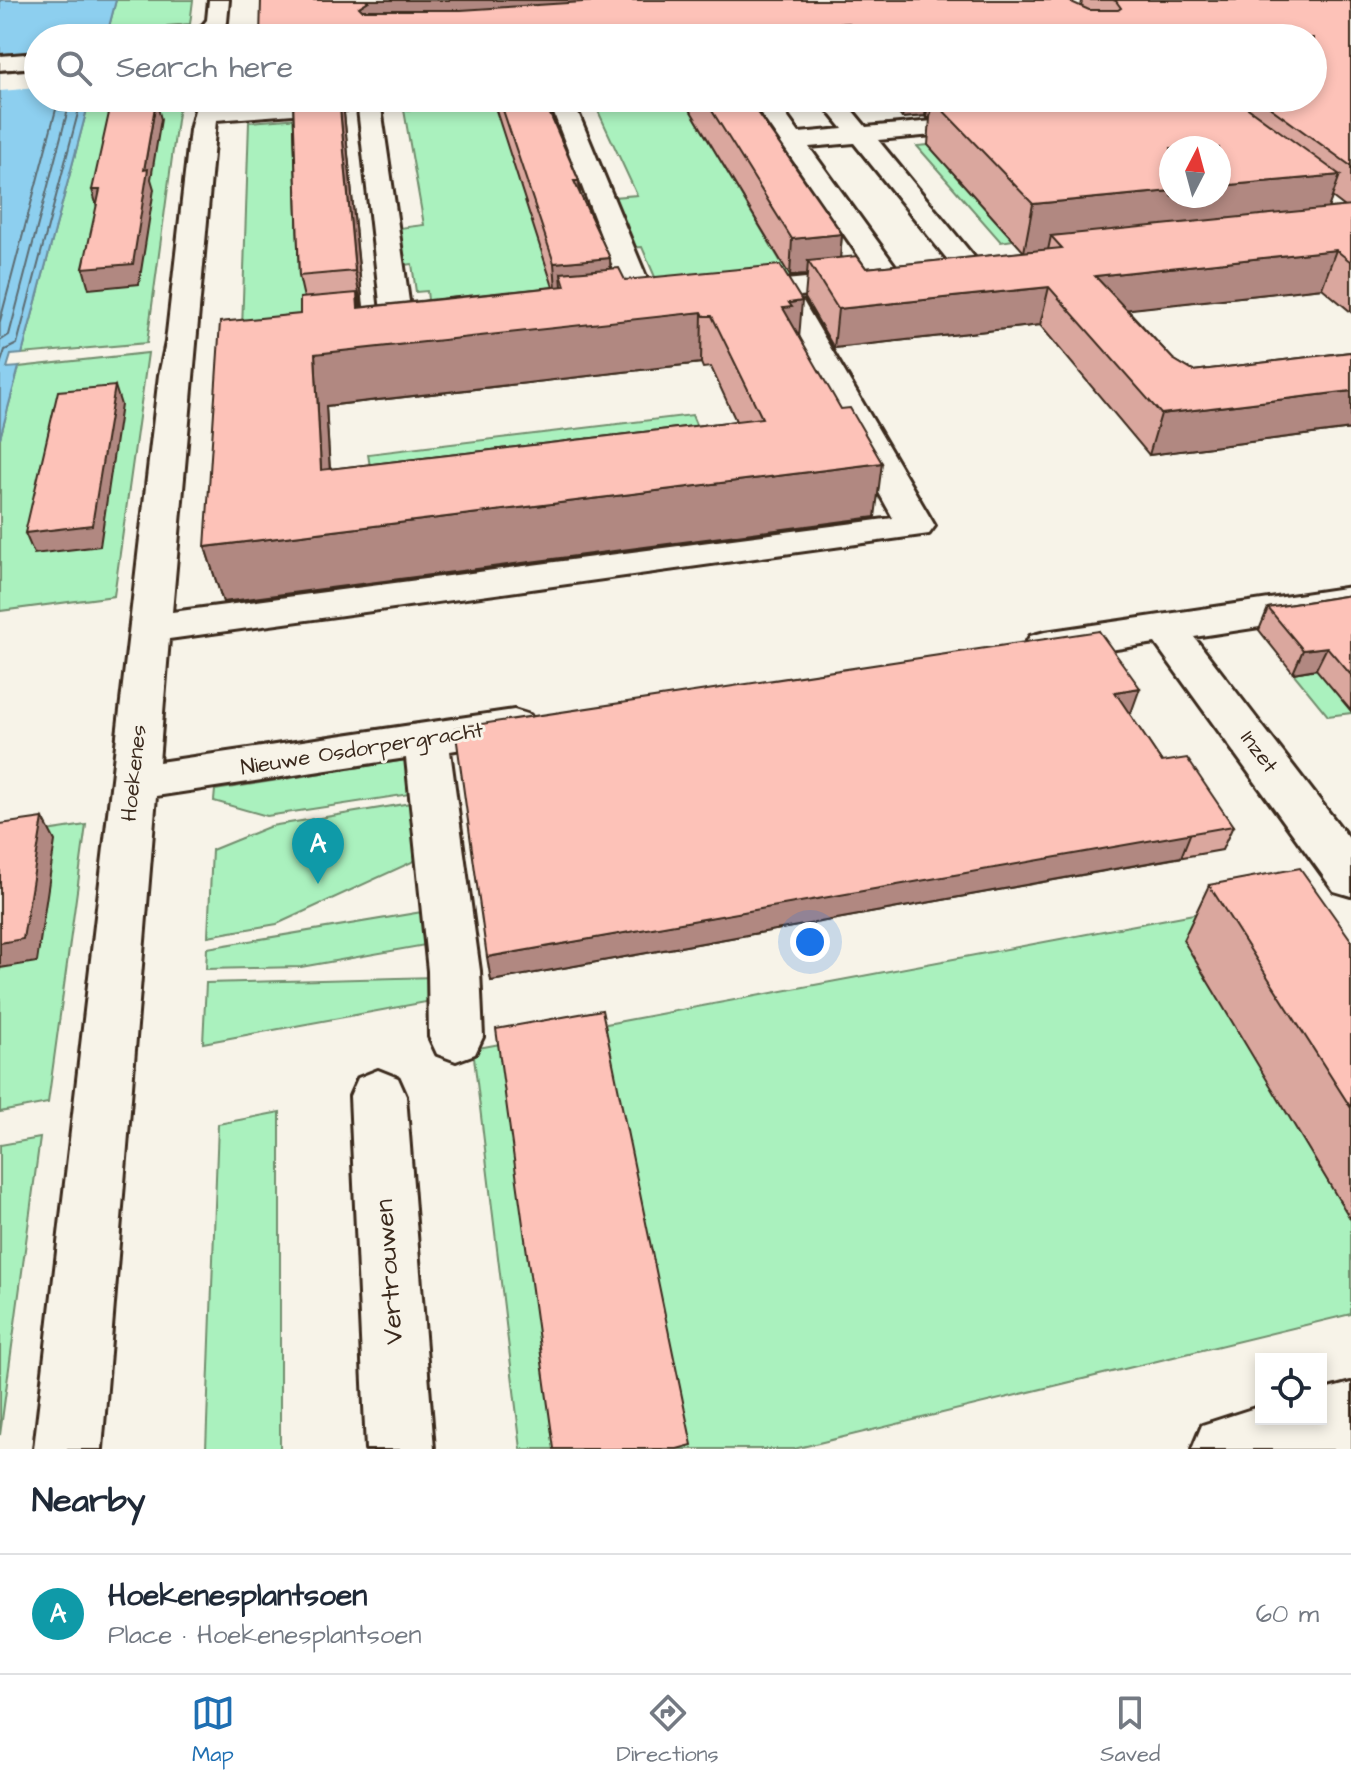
<!DOCTYPE html>
<html lang="en">
<head>
<meta charset="utf-8">
<style>
	:root { --surface:#fff; --page:#f6f6f7; --text:#1f2937; --muted:#747a83; --line:#e0e1e3; --accent:#1f6fb2 }
	body { margin:0; font-family:"Architects Daughter",sans-serif; background:var(--page); color:var(--text) }
	.controls { position:absolute; right:24px; bottom:24px; display:grid; overflow:hidden; border-radius:0px; box-shadow:0 4px 12px #0003 }
	.controls button { width:72px; height:72px; display:grid; place-items:center; padding:0; border:0; border-bottom:2px solid var(--line); background:var(--surface); color:var(--text); font:40px sans-serif }
	.compass { position:absolute; left:1159px; top:136px; width:72px; height:72px; border-radius:50%; background:var(--surface); box-shadow:0 4px 12px #0003; rotate:6deg }
	.you { position:absolute; left:810px; top:942px; width:28px; height:28px; margin:-20px; border:6px solid #fff; border-radius:50%; background:#1a73e8; box-shadow:0 0 0 12px #1a73e833 }
	.badge { display:grid; place-items:center; width:52px; height:52px; border-radius:50%; background:var(--accent); color:#fff; font-size:26px; font-weight:700 }
	.pin { position:absolute; translate:-50% -66px; filter:drop-shadow(0 2px 4px #0008) }
	.pin::after { content:''; position:absolute; top:42px; width:28px; height:24px; background:inherit; clip-path:polygon(0 0,100% 0,50% 100%) }
	.list { margin:0; padding:0; list-style:none }
	h2 { display:flex; justify-content:space-between; align-items:center; height:104px; margin:0; padding:0 32px; font-size:34px }
	h2 small { font-size:26px; font-weight:400; color:var(--muted) }
	.list li { display:grid; grid-template-columns:52px 1fr auto; gap:24px; align-items:center; box-sizing:border-box; height:120px; padding:0 32px; border-top:2px solid var(--line) }
	.list b { display:block; font-size:30px; white-space:nowrap }
	.list p { margin:0; font-size:26px; white-space:nowrap; color:var(--muted) }
	.list em { font-size:26px; font-style:normal; color:var(--muted) }
	.icon { flex:none; width:44px; height:44px; fill:none; stroke:currentColor; stroke-width:2; stroke-linecap:round; stroke-linejoin:round }
	.map { position:relative; flex:none; width:1351px; height:1449px; overflow:hidden }
	.search { position:absolute; background:var(--surface); box-shadow:0 4px 12px #0003; left:24px; right:24px; top:24px; height:88px; display:flex; align-items:center; gap:20px; box-sizing:border-box; padding:0 28px; border-radius:44px; color:var(--muted); font-size:30px }
	.sheet { height:224px; background:var(--surface) }
	nav { display:flex; justify-content:space-around; align-items:center; box-sizing:border-box; height:112px; border-top:2px solid var(--line); background:var(--surface); font-size:22px; color:var(--muted) }
	nav a { display:grid; justify-items:center; gap:4px }
	nav .on { color:var(--accent) }
	.map>svg:first-child { display:block }
	.green { fill:#aaf1be; stroke:#728e6e; stroke-width:2 }
	.water { fill:#8dcfef; stroke:#6c8d9b; stroke-width:2 }
	.pier { fill:#f7f3e8 }
	.lines { fill:none; stroke-linecap:round; stroke-linejoin:round }
	.shore { stroke:#5c6c72; stroke-width:2 }
	.minor-casing { stroke:#3b2a1e; stroke-width:6 }
	.minor { fill:#f7f3e8; fill-rule:evenodd }
	.tram { stroke:#3b2a1e; stroke-width:2 }
	.wall { fill:#daa79e; stroke:#3b2a1e; stroke-width:2; fill-rule:evenodd }
	.shaded-wall { fill:#b18881; stroke:#3b2a1e; stroke-width:2 }
	.building { fill:#fdc2b8; stroke:#3b2a1e; stroke-width:2; fill-rule:evenodd }
	.labels { text-anchor:middle; dominant-baseline:central; stroke-width:6; stroke-linejoin:round; paint-order:stroke }
	.street-label { font-size:22px; fill:#3b2a1e; stroke:#f7f3e8 }
	.near-street-label { font-size:26px; fill:#3b2a1e; stroke:#f7f3e8 }
</style>
</head>
<body>
<div class="map">
<svg width="1351" height="1449" viewBox="0 0 1351 1449">
	<rect width="100%" height="100%" fill="#f7f3e8"/>
	<filter id="ink" filterUnits="userSpaceOnUse"><feTurbulence type="fractalNoise" baseFrequency=".0125" numOctaves="2"/><feDisplacementMap in="SourceGraphic" scale="16" xChannelSelector="R" yChannelSelector="G"/><feConvolveMatrix kernelMatrix="1 2 1 2 8 2 1 2 1" color-interpolation-filters="sRGB"/></filter>
	<g filter="url(#ink)">
		<path class="green" d="M116,0H193L190,24L167,26L166,30H172L170,38H106Z
			M90,98H180L147,343L22,354Z
			M592,98H683L782,264L823,275L677,290L658,284L642,247L627,248L630,237L625,225L618,226L613,197L637,195Z
			M494,103L599,282L419,309L418,302L428,300L427,291L416,292L412,264L396,266L395,256L403,255L402,245H393L391,229L424,225L404,110Z
			M301,118L310,312L242,329L249,122Z
			M928,145L1013,240L1001,242L917,146Z
			M148,353L114,596L0,611V438L19,367Z
			M692,415L697,427L370,467L368,454Z
			M1351,664V713L1328,716L1293,673Z
			M412,759L416,793L267,816L214,801L215,790Z
			M417,802L423,857L277,924L208,936L212,850L271,826Z
			M86,825L48,1103L0,1112V838Z
			M1279,898L1295,1126L1341,1203L1348,1202L1351,1207V1314L794,1449H521L473,1049Z
			M428,911L431,944L301,967L206,969L207,948Z
			M435,977L437,1000L203,1043L206,983Z
			M280,1112V1449H206L218,1124Z
			M40,1138L0,1435V1145Z"/>
		<path class="water" d="M0,0H116L106,38H38V98H90L22,354L11,355L7,368L19,367L0,438Z"/>
		<path class="pier" d="M38,51V88L0,91V54Z"/>
		<g class="lines">
			<path class="shore" d="M0,321L59,98
				M0,341L9,335L71,98
				M0,365L5,350L17,344L82,98"/>
			<defs>
				<path id="minor" d="M209,0H229L227,22L217,38H197L198,31L207,20Z
					M38,53V67L0,70V56Z
					M198,98H222L220,106L325,98H427L423,103L381,108L413,329L409,336L398,338L387,336L383,329L358,109L216,120L172,612L893,518L772,299L732,303L722,300L717,294L722,288L732,285L870,272L750,98H774L799,133L843,129L818,98H842L866,127L989,116L997,118L1001,123L997,128L989,130L878,140L984,269L980,275L970,278L960,275L854,143L809,147L904,278L899,284L889,287L879,284L867,289L800,296L935,526L929,534L169,639L159,762L514,710L530,715L536,726L530,737L450,751L480,971L483,1037L475,1054L456,1061L437,1054L429,1037L428,971L406,758L156,796L102,1449H34L159,375L166,342L190,130Z
					M548,98H572L657,303L653,309L642,312L631,309L627,303Z
					M1351,587V613L1194,637L1351,841V896L1334,891L1155,643L1045,660L1030,656L1024,646L1030,636L1045,632Z
					M378,1070L398,1078L406,1096L434,1449H366L350,1096L358,1078Z
					M1351,1383V1449H1192L1202,1425L1261,1406V1419H1321V1391Z"/>
			</defs>
			<use href="#minor" class="minor-casing"/>
			<use href="#minor" class="minor"/>
			<path class="tram" d="M0,71L38,68"/>
		</g>
		<path class="wall" d="M1081,0H1351V312L1322,288L1127,309L1173,359L1193,371L1351,352V429L1149,455L1040,325L834,348L805,298L807,275L790,276L683,98H747L842,234L840,257L866,268L1024,252L928,145L930,118H926L925,116L902,118L885,98H1313V38H260L1081,7L1082,1ZM1332,197L1345,207L1328,208Z
			M266,98H342L344,113L363,307L553,287L492,98H543L579,181L580,193L610,268L625,280L799,336L875,517L223,602L205,547L300,314L304,298L299,276L293,98L266,99ZM701,363L703,368L711,367L736,421L330,469L326,406Z
			M1351,595V711L1316,669L1293,673L1259,630L1268,608Z
			M1099,631L1131,713H1129L1162,762L1233,826L1222,850L491,981Z
			M1209,885L1351,940V1220L1183,940Z"/>
		<path class="shaded-wall" d="M370,0H784L364,38L359,7Z
			M849,23L848,38H702V34Z
			M339,98H342L344,113L364,321L355,271Z
			M905,98H928L925,116L902,118Z
			M928,98H933L930,118H926Z
			M156,101L161,119L151,179L154,189L139,284L89,289L83,268L144,170Z
			M1340,175L1323,222L1051,236L1048,250L1024,252L1033,204L1171,191V196H1219V186Z
			M574,181H579L581,216Z
			M92,190H100L98,210Z
			M842,234L839,271L808,261L807,275L790,276L792,239Z
			M1336,250L1322,288L1086,314L1095,276Z
			M610,258L611,295L561,273L563,300L557,301L554,263Z
			M1049,287L1040,325L834,348L838,309Z
			M357,293L366,344L702,312L701,363L326,406L333,524L321,470L315,354L358,308Z
			M802,301L798,352L783,308L789,303Z
			M115,386L121,405L100,546L34,554L25,533Z
			M1351,391V429L1149,455L1161,414Z
			M882,463L875,517L223,602L205,547Z
			M1327,647L1316,669L1293,673L1303,650Z
			M1140,688L1131,713L1107,717L1115,692Z
			M43,818L55,841L37,962L0,968V943Z
			M1191,832L1181,857L491,981L487,957Z"/>
		<path class="building" d="M261,0H370L359,7L362,10H461L614,0H1067L1089,10H1118L1121,8L1116,1L1113,0H1347L1351,2V166L1257,98H1313V38H863L849,23L702,34L705,38H666L665,36L642,38H260Z
			M293,98H339L355,271L299,276Z
			M499,98H543L579,181H574L610,258L554,263Z
			M704,98H747L842,234L792,239Z
			M933,98H1234L1340,175L1219,186V148H1171V191L1033,204L934,101Z
			M156,101L144,170L148,169L133,264L83,268L100,190H92L111,104Z
			M1351,206V262L1336,250L1095,276L1173,359L1193,371L1351,352V391L1161,414L1049,287L838,309L808,261L857,256L866,268L1062,248L1051,236Z
			M780,265L802,301L789,303L792,307L783,308L841,409L850,408L882,463L205,547L220,322L300,314V298L357,293L358,308L565,286L561,273L619,268L625,280ZM702,312L704,316H712L762,418L321,470L315,354Z
			M115,386L92,525L25,533L58,391Z
			M1351,595V675L1327,647L1303,650L1268,608Z
			M1099,631L1140,688L1115,692L1162,762L1187,758L1233,826L487,957L455,728Z
			M43,818L23,939L0,943V824Z
			M1300,868L1351,940V1108L1209,885Z
			M602,1010L692,1445L677,1449H554L496,1029Z"/>
	</g>
	<g class="labels">
		<g class="street-label">
			<text transform="translate(362 749) rotate(-9)">Nieuwe Osdorpergracht</text>
			<text transform="translate(1259 752) rotate(53)">Inzet</text>
			<text transform="translate(134 773) rotate(-84)">Hoekenes</text>
		</g>
		<g class="near-street-label">
			<text transform="translate(389 1272) rotate(-94)">Vertrouwen</text>
		</g>
	</g>
</svg>
<div class="controls">
<button><svg class="icon" aria-label="locate" viewBox="0 0 24 24"><circle cx="12" cy="12" r="6"/><path d="M12 2v4M12 18v4M2 12h4M18 12h4"/></svg></button>
</div>
<svg class="compass" viewBox="-18 -18 36 36"><path d="M0-13l5 13h-10z" fill="#e53935"/><path d="M0 13l5-13h-10z" fill="#747a83"/></svg>
<div class="you"></div>
<div class="pin badge" style="left:318px;top:884px;background:#0f9aa8">A</div>
<div class="search"><svg class="icon" aria-label="search" viewBox="0 0 24 24"><circle cx="10" cy="10" r="6"/><path d="M15 15l6 6"/></svg>Search here</div>
</div>
<section class="sheet">
<h2>Nearby<small></small></h2>
<ul class="list">
<li><span class="badge" style="background:#0f9aa8">A</span><div><b>Hoekenesplantsoen</b><p>Place · Hoekenesplantsoen</p></div><em>60 m</em></li>
</ul>
</section>
<nav>
<a class="on"><svg class="icon" aria-label="map" viewBox="0 0 24 24"><path d="M3 6l6-2 6 2 6-2v14l-6 2-6-2-6 2zM9 4v14M15 6v14"/></svg>Map</a>
<a><svg class="icon" aria-label="directions" viewBox="0 0 24 24"><path d="M12 3l9 9-9 9-9-9zM9 14v-3h6M13 9l2 2-2 2"/></svg>Directions</a>
<a><svg class="icon" aria-label="saved" viewBox="0 0 24 24"><path d="M7 4h10v16l-5-4-5 4z"/></svg>Saved</a>
</nav>
</body>
</html>
